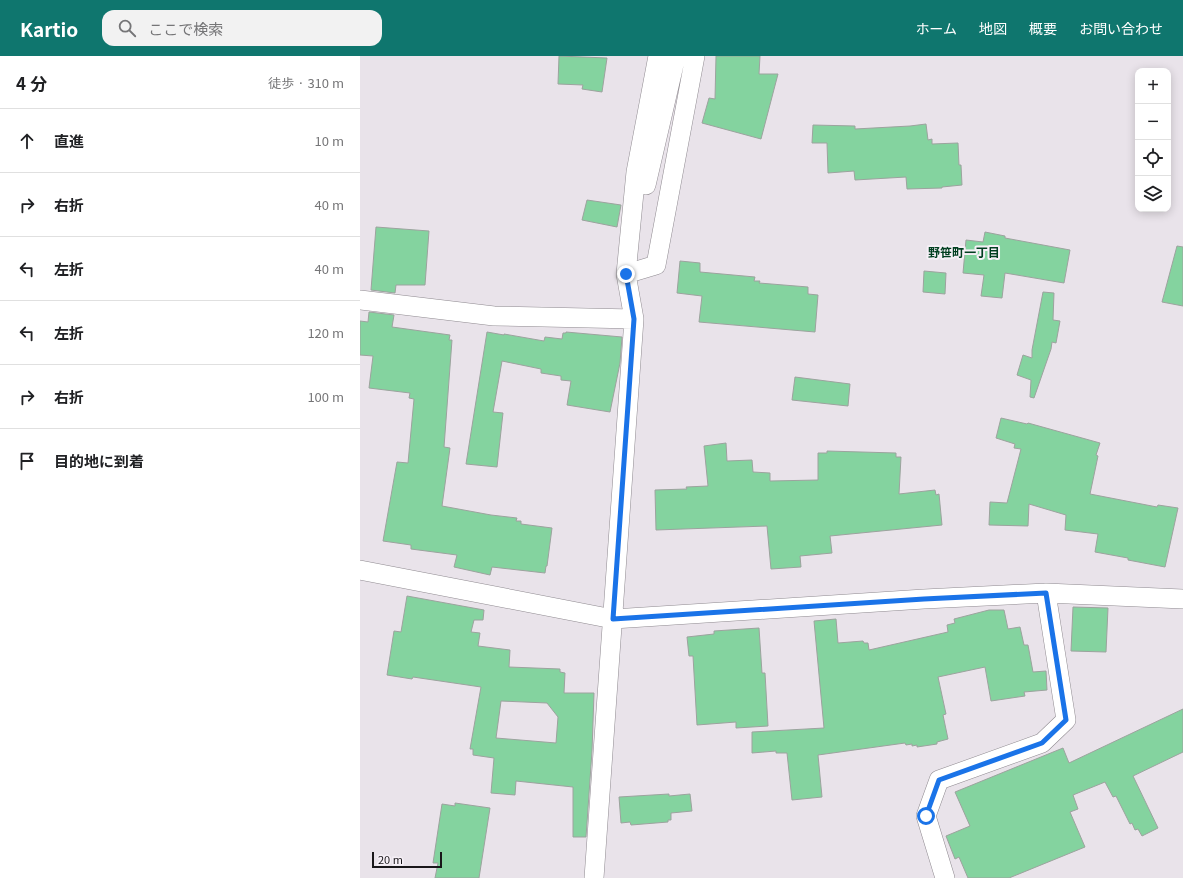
<!DOCTYPE html>
<html lang="ja">
<head>
<meta charset="utf-8">
<style>
	:root { --surface:#fff; --page:#f2f2f2; --text:#202124; --muted:#757577; --line:#e0e0e0; --accent:#0f766e }
	body { margin:0; font-family:Georgia,"Noto Sans JP",serif; background:var(--page); color:var(--text) }
	.controls { position:absolute; right:12px; top:12px; display:grid; overflow:hidden; border-radius:8px; box-shadow:0 2px 10px #0003 }
	.controls button { width:36px; height:36px; display:grid; place-items:center; padding:0; border:0; border-bottom:1px solid var(--line); background:var(--surface); color:var(--text); font:20px sans-serif }
	.scale { position:absolute; left:12px; bottom:10px; width:70px; box-sizing:border-box; padding-left:4px; border:2px solid #19171a; border-top:0; font-size:11px; line-height:14px; white-space:nowrap; color:#19171a; -webkit-text-stroke:3px #f6f0f7; paint-order:stroke }
	.stop { position:absolute; width:12px; height:12px; margin:-9px; border:3px solid #1a73e8; border-radius:50%; background:#fff }
	.stop.end { background:#1a73e8; border-color:#fff; box-shadow:0 1px 4px #0008 }
	.list { margin:0; padding:0; list-style:none }
	h2 { display:flex; justify-content:space-between; align-items:center; height:52px; margin:0; padding:0 16px; font-size:17px }
	h2 small { font-size:13px; font-weight:400; color:var(--muted) }
	.list li { display:grid; grid-template-columns:26px 1fr auto; gap:12px; align-items:center; box-sizing:border-box; height:64px; padding:0 16px; border-top:1px solid var(--line) }
	.list b { display:block; font-size:15px; white-space:nowrap }
	.list em { font-size:13px; font-style:normal; color:var(--muted) }
	.icon { flex:none; width:22px; height:22px; fill:none; stroke:currentColor; stroke-width:2; stroke-linecap:round; stroke-linejoin:round }
	.map { position:relative; flex:none; width:823px; height:822px; overflow:hidden }
	header { display:flex; align-items:center; gap:24px; box-sizing:border-box; height:56px; padding:0 20px; background:var(--accent); color:#fff }
	header strong { font-size:19px }
	nav { display:flex; gap:22px; margin-inline-start:auto; font-size:14px }
	.search { width:280px; height:36px; background:var(--page); display:flex; align-items:center; gap:10px; box-sizing:border-box; padding:0 14px; border-radius:12px; color:var(--muted); font-size:15px }
	main { display:flex }
	aside { flex:1; background:var(--surface) }
	.map>svg:first-child { display:block }
	.building { fill:#84d39f; stroke:#9ca39e; fill-rule:evenodd }
	.lines { fill:none; stroke-linecap:round; stroke-linejoin:round }
	.minor-casing { stroke:#8f8a90; stroke-width:20 }
	.minor { stroke:#fff; stroke-width:19 }
	.route { stroke:#1a73e8; stroke-width:5 }
	.labels { text-anchor:middle; dominant-baseline:central; stroke-width:4; stroke-linejoin:round; paint-order:stroke }
	.neighbourhood-label { font-size:12px; font-weight:bold; fill:#013f20; stroke:#f6f0f7 }
</style>
</head>
<body>
<header>
<strong>Kartio</strong>
<div class="search"><svg class="icon" aria-label="search" viewBox="0 0 24 24"><circle cx="10" cy="10" r="6"/><path d="M15 15l6 6"/></svg>ここで検索</div>
<nav><a>ホーム</a><a>地図</a><a>概要</a><a>お問い合わせ</a></nav>
</header>
<main>
<aside>
<h2>4 分<small>徒歩 · 310 m</small></h2>
<ul class="list">
<li><svg class="icon" aria-label="ahead" viewBox="0 0 24 24"><path d="M12 20V5M6 11l6-6 6 6"/></svg><div><b>直進</b></div><em>10 m</em></li>
<li><svg class="icon" aria-label="right" viewBox="0 0 24 24"><path d="M7 20v-9h11M14 6l5 5-5 5"/></svg><div><b>右折</b></div><em>40 m</em></li>
<li><svg class="icon" aria-label="left" viewBox="0 0 24 24"><path d="M17 20v-9H6M10 6l-5 5 5 5"/></svg><div><b>左折</b></div><em>40 m</em></li>
<li><svg class="icon" aria-label="left" viewBox="0 0 24 24"><path d="M17 20v-9H6M10 6l-5 5 5 5"/></svg><div><b>左折</b></div><em>120 m</em></li>
<li><svg class="icon" aria-label="right" viewBox="0 0 24 24"><path d="M7 20v-9h11M14 6l5 5-5 5"/></svg><div><b>右折</b></div><em>100 m</em></li>
<li><svg class="icon" aria-label="arrive" viewBox="0 0 24 24"><path d="M6 21V4h12l-3 4 3 4H6"/></svg><div><b>目的地に到着</b></div></li>
</ul>
</aside>
<div class="map">
<svg width="823" height="822" viewBox="0 0 823 822">
	<rect width="100%" height="100%" fill="#e9e3ea"/>
	<path class="building" d="M199,0L247,2L242,36L222,33L223,29L198,28Z
		M356,0H400L399,18H418L401,83L342,67L349,42L355,43Z
		M566,68L568,84L572,83V88L598,87L599,109H601L602,129L582,131V132L547,133L546,121L495,124L494,115L468,117L467,87H452L453,69L495,70V73L550,70Z
		M227,144L261,149L257,171L222,164Z
		M16,171L69,175L65,229H36L35,237L11,234Z
		M625,176L645,180V182L710,194L704,227L645,217L642,242L621,240L624,219L603,217L606,184L623,186Z
		M817,190L823,191V250L802,246Z
		M320,205L340,207V216L395,221L394,225H400L399,227L448,231V238L458,239L455,276L339,266L342,240L317,237Z
		M564,215L586,217L585,238L563,236Z
		M683,236L694,237L693,264L700,265L696,287L692,286L691,293L674,342L670,341L671,324L657,319L663,299L672,302V294Z
		M9,256L34,259L32,271L90,279L89,284H92L84,391L90,392L82,450L131,459L157,462L156,465H161V468L192,472L187,510H186L185,517L132,511L130,519L94,511L97,499L51,493V489L23,485L37,406L48,407L54,343L49,342L50,337L9,332L13,300L0,299V265L8,266Z
		M127,276L144,279V278L184,285L185,281L202,283L203,277H206V276L262,281L260,307L250,356L207,349L211,325L201,324V320L181,317V313L142,305L133,356L143,357L137,411L106,408Z
		M435,321L490,328L488,350L432,344Z
		M641,362L667,368L668,367L740,387L736,399L738,400L730,438L797,451L798,449L818,452L805,511L768,504V502L735,496L738,478L705,474L706,459L669,448L668,470L629,469L630,446L647,447L661,393L654,392L655,388L636,382Z
		M366,387L367,405L392,404L393,416L410,417V425L458,424V397H467V395L536,397V401H541L539,438L575,434L576,439L579,438L582,469L470,480L472,497L440,500L441,511L411,513L407,470L296,474L295,434L327,433L326,431L348,430L344,390Z
		M47,540L124,554L123,564H114L111,576L120,577L118,590L150,594L149,611L200,613V616L205,617L204,637H234L232,695L226,781H213V731L156,725L155,739L131,737L134,702L113,699V693H110L121,631L53,621L52,623L27,619L34,575L41,576ZM141,645L187,647L198,661L196,687L136,682Z
		M713,551L748,552L746,596L711,595Z
		M629,554H644L648,573L660,571L664,589H668L673,616L686,615L687,634L664,636L665,640L631,645L625,611L578,621L586,658L583,659L588,683L577,686V688L557,691V689L552,690V688L546,689L545,687L458,699L462,741L432,744L427,697H416V695L392,697V676L464,672L454,565L476,563L478,587L503,585L504,587H508L509,594L588,576L587,569L595,567L594,563Z
		M399,572L402,617H405L408,670L376,672V666L337,669L333,600H329L327,581L354,578V575Z
		M823,653V696L773,720L798,772L782,780L778,773L775,774L772,767L770,768L756,740L753,741L745,726L713,739L718,753L710,756L725,791L649,822H608L599,801L595,803L586,780L610,770L595,736L703,692L709,707Z
		M309,738V740L330,738L332,755L311,757V764H308V766L271,769L270,766L261,767L259,741Z
		M95,747L130,752L119,822H75L78,807H73L82,748L95,750Z"/>
	<g class="lines">
		<defs>
			<path id="minor" d="M286,129L316,0
				M266,218L296,209L335,0
				M0,244L134,260L274,263
				M0,514L253,563L564,543L686,537L823,543
				M234,822L274,263L266,218L276,116L298,0
				M585,822L566,760L579,724L682,687L706,664L686,537"/>
		</defs>
		<use href="#minor" class="minor-casing"/>
		<use href="#minor" class="minor"/>
	</g>
	<g class="lines">
		<path class="route" d="M266,218L274,263L253,563L564,543L686,537L706,664L682,687L579,724L566,760"/>
	</g>
	<g class="labels">
		<g class="neighbourhood-label">
			<text x="604" y="195">野笹町一丁目</text>
		</g>
	</g>
</svg>
<div class="controls">
<button>+</button>
<button>−</button>
<button><svg class="icon" aria-label="locate" viewBox="0 0 24 24"><circle cx="12" cy="12" r="6"/><path d="M12 2v4M12 18v4M2 12h4M18 12h4"/></svg></button>
<button><svg class="icon" aria-label="layers" viewBox="0 0 24 24"><path d="M12 4l9 5-9 5-9-5zM3 14l9 5 9-5"/></svg></button>
</div>
<div class="scale">20 m</div>
<div class="stop" style="left:566px;top:760px"></div>
<div class="stop end" style="left:266px;top:218px"></div>
</div>
</main>
</body>
</html>
